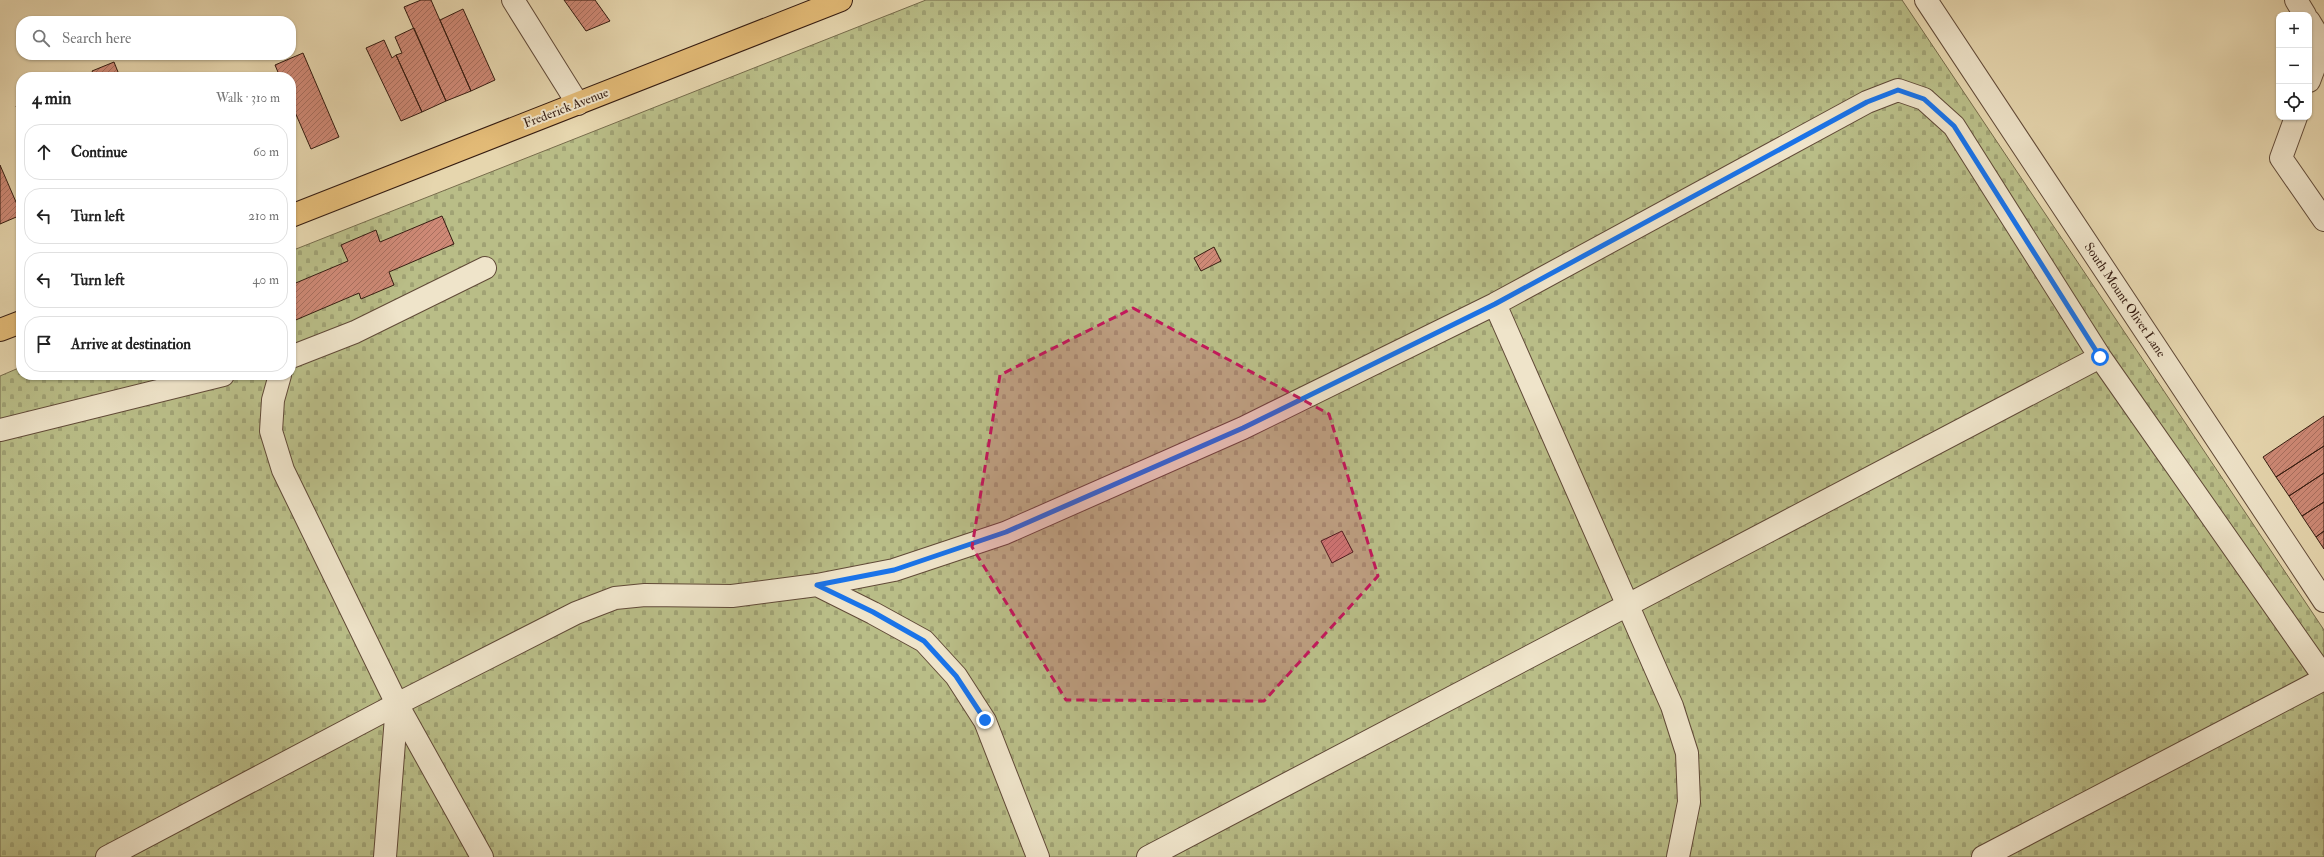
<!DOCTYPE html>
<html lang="en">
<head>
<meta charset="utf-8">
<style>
	:root { --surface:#fff; --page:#f2f2f2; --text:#222; --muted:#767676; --line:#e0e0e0 }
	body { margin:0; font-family:"IM FELL Double Pica",serif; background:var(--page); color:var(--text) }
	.controls { position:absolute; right:12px; top:12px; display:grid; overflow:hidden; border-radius:8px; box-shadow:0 1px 3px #0004 }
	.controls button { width:36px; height:36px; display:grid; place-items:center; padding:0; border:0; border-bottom:1px solid var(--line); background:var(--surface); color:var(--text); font:20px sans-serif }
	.stop { position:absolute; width:12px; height:12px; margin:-9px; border:3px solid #1a73e8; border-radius:50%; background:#fff }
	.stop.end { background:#1a73e8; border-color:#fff; box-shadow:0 1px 4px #0008 }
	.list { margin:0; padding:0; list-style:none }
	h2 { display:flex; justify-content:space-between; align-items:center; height:52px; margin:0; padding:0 16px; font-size:17px }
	h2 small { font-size:13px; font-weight:400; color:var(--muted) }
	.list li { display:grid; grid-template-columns:26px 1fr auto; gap:12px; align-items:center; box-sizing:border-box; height:56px; margin:0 8px 8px; padding:0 8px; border:1px solid var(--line); border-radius:16px }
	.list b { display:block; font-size:15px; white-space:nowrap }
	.list em { font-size:13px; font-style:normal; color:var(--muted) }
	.icon { flex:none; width:22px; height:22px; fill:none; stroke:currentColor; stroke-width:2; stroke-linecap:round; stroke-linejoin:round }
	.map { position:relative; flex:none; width:2324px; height:857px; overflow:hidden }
	.search { position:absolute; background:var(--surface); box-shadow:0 1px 3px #0004; left:16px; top:16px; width:280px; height:44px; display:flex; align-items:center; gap:10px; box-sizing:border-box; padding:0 14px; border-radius:16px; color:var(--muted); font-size:15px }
	.panel { position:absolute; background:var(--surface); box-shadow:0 1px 3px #0004; left:16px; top:72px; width:280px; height:308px; border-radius:16px }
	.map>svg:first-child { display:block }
	.cemetery { fill:url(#cemetery-stones); stroke:#776c4c }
	.building { fill:url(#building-hatch); stroke:#351c11 }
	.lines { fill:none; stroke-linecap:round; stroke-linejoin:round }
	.minor-casing { stroke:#614a38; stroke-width:24 }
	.major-casing { stroke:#351c11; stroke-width:24 }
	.minor { stroke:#efe4ca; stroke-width:22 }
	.major { stroke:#e3bb77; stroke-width:22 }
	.route { stroke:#1a73e8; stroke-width:5 }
	.marked { fill:#c2185b; fill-opacity:0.2; stroke:#c2185b; stroke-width:3; stroke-dasharray:8 5; stroke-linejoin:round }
	.labels { text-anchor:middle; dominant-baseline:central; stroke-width:4; stroke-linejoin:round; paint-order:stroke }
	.street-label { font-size:13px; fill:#351c11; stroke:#efe4ca }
</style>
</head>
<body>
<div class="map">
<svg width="2324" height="857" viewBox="0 0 2324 857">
	<defs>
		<pattern id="cemetery-stones" width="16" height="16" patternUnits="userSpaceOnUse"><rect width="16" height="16" fill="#b9bd87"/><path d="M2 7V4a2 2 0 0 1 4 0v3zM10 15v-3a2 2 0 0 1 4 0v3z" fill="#a0a274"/></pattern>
		<pattern id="building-hatch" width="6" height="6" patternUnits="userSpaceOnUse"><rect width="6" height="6" fill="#ce8976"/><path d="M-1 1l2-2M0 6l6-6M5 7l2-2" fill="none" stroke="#a86f5f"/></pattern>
	</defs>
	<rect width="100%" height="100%" fill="#e6d6ae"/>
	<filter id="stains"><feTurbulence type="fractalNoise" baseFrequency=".005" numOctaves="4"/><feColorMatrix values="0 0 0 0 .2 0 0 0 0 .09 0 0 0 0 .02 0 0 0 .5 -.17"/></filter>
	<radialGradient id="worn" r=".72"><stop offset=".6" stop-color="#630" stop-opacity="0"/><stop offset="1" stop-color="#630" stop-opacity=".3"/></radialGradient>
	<path class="cemetery" d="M926,0H1902L2324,630V857H0V376L21,367V375H291V251Z"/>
	<path class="building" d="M421,0H431L471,91L446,101L404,7Z
		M564,0H595L610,21L586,31Z
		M463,9L495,80L471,91L440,20Z
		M414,28L446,101L422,112L396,55L402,53L395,37Z
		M384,40L392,58L396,55L422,112L401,121L366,48Z
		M303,53L339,137L311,149L291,103V77H280L275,65Z
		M114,62L120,77H95L92,71Z
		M21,104V118L16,106Z
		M0,165L19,209L21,208V215L0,224Z
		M442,216L454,244L389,272L394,285L361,299L359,293L291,322V285L348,261L341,245L376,230L380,242Z
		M1214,247L1221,261L1201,271L1194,258Z
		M2324,416V446L2276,477L2263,457Z
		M2324,446V473L2289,496L2276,477Z
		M2324,473V502L2302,516L2289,496Z
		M2324,502V531L2316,537L2302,516Z
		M1342,531L1353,552L1332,563L1321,541Z
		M2324,531V549L2316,537Z"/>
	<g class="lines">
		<defs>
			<path id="minor" d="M513,0L578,104
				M1926,0L2324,601
				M2296,0L2305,15
				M2309,21L2323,44L2309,81
				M2296,117L2281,158L2324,220
				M1495,304L1672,706L1687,753L1689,802L1678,857
				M291,357L355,332L485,268
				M280,375L273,400L271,431L283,470L397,704L482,857
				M0,430L223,375
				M817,585L873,613L924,641L956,676L985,721L1038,857
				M107,857L397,704L576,613L615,598L645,595L732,596L817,585L894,570L1005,533L1243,428L1495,304L1867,102L1898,90L1924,99L1954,126L2100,357L2324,677
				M385,857L397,704
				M1148,857L2100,357
				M1983,857L2324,679"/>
			<path id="major" d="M291,216L841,0
				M0,330L21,322"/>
		</defs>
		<use href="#minor" class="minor-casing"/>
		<use href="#major" class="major-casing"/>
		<use href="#minor" class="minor"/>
		<use href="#major" class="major"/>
	</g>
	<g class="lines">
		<path class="route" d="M985,720L956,676L924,641L873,612L817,585L894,570L1006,532L1243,428L1495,304L1867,102L1898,90L1924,99L1954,126L2100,357"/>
	</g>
	<path class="marked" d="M1133,308L1329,414L1378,576L1264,701L1066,700L972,547L1000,375Z"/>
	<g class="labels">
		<g class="street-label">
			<text transform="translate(566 108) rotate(-21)">Frederick Avenue</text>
			<text transform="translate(2125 300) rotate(56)">South Mount Olivet Lane</text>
		</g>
	</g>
	<rect width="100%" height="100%" filter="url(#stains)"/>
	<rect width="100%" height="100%" fill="url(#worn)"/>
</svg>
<div class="controls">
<button>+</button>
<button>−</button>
<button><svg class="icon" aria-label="locate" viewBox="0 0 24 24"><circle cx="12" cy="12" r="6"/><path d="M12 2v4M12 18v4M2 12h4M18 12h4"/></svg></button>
</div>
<div class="stop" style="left:2100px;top:357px"></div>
<div class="stop end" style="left:985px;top:720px"></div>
<div class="search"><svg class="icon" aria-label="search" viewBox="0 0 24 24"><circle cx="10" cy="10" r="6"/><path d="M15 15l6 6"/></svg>Search here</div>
<section class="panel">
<h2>4 min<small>Walk · 310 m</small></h2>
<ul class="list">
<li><svg class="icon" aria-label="ahead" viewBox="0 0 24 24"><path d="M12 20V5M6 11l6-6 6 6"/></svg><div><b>Continue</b></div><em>60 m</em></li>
<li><svg class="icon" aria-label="left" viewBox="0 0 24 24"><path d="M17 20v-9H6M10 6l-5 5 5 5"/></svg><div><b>Turn left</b></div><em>210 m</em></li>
<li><svg class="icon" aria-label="left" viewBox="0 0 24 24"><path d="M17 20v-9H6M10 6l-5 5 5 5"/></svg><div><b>Turn left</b></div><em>40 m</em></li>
<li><svg class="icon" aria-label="arrive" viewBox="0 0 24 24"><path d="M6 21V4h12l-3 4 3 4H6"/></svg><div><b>Arrive at destination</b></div></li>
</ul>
</section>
</div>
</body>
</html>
